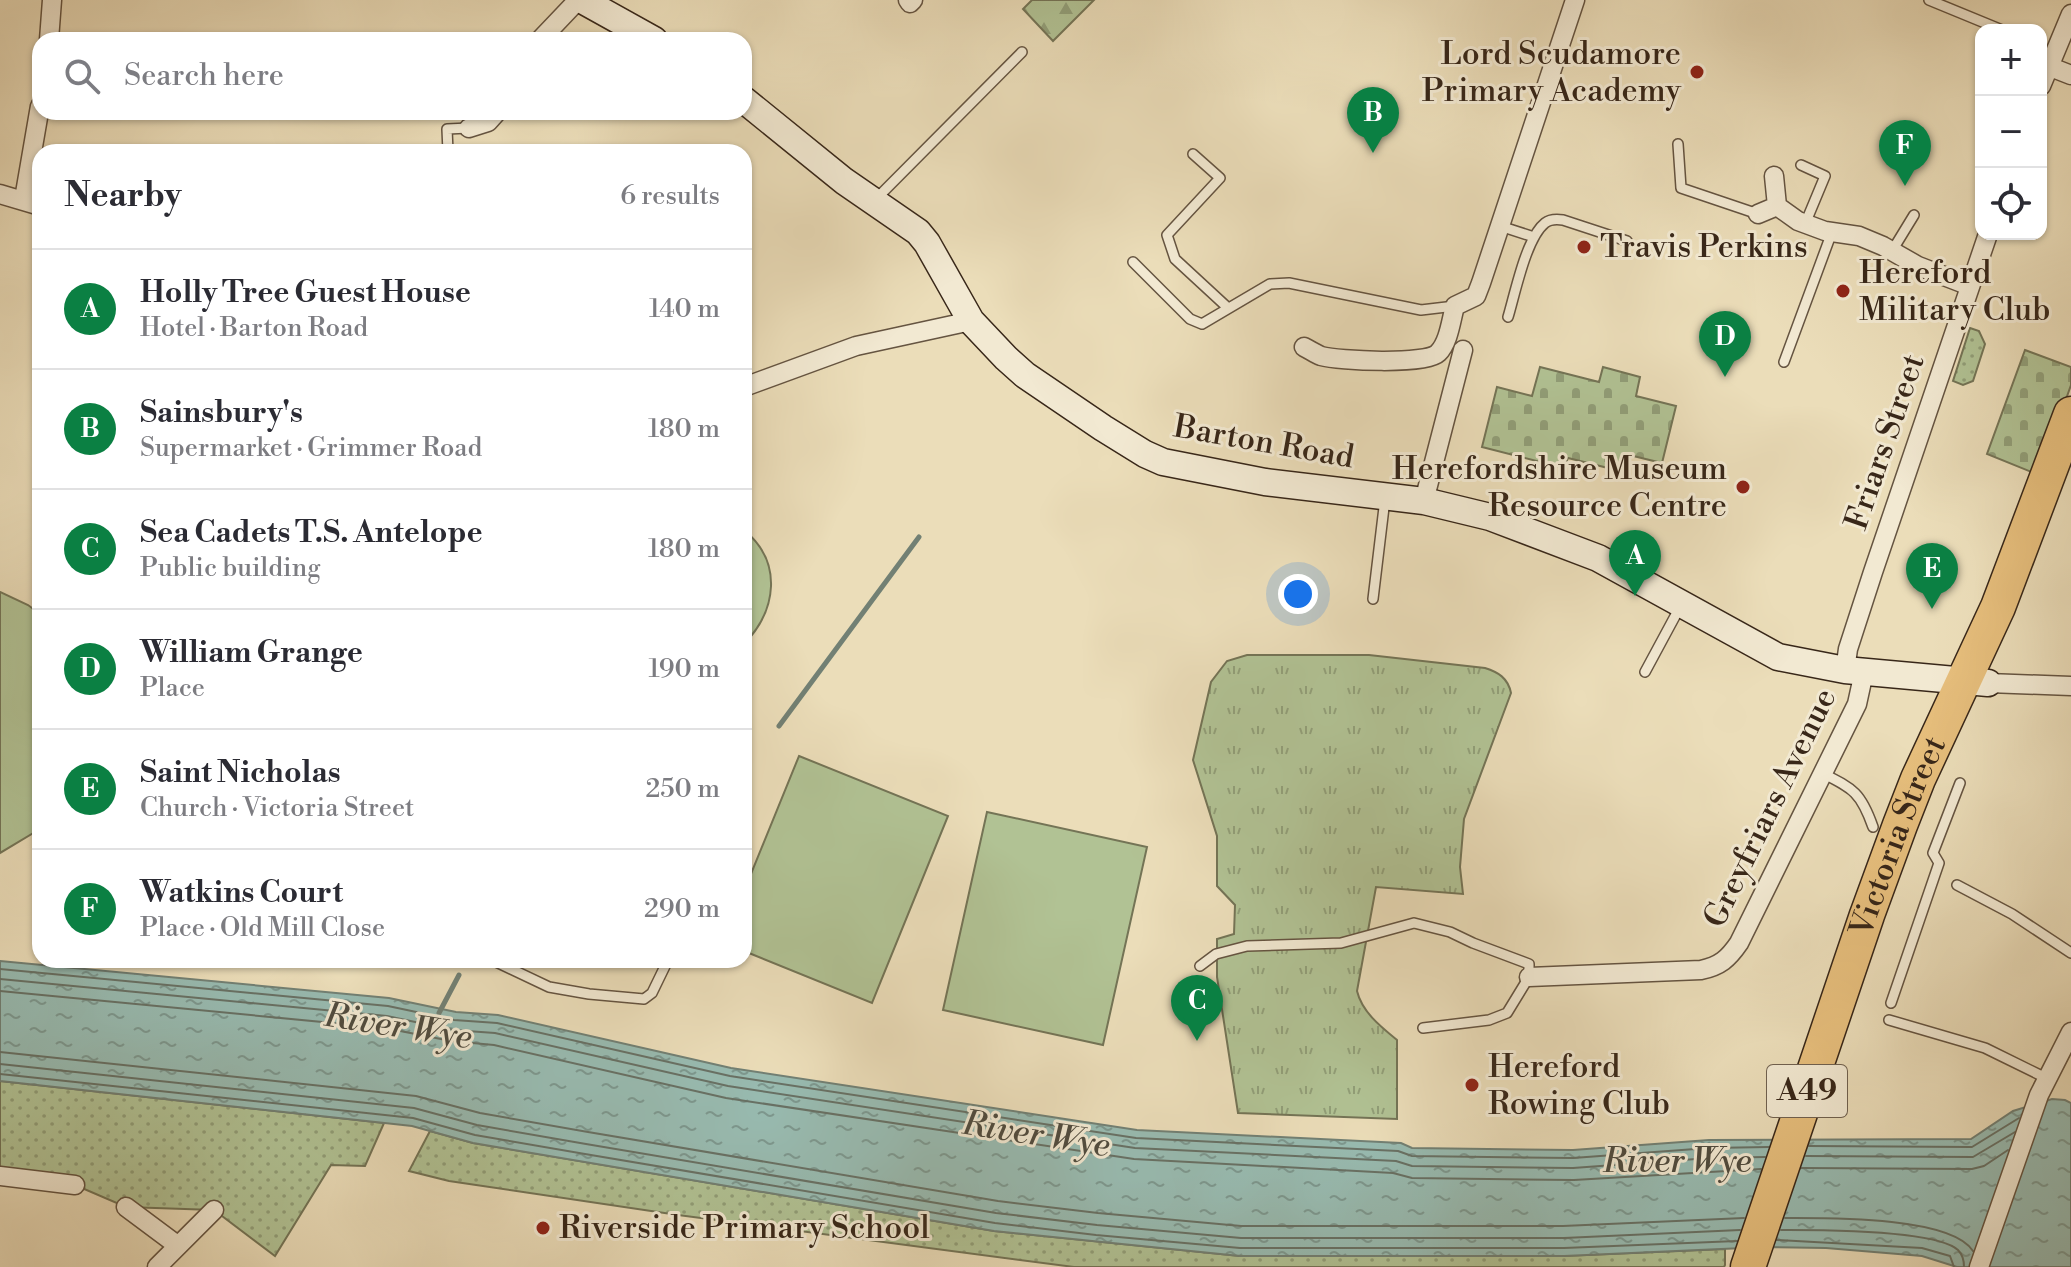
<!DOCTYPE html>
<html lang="en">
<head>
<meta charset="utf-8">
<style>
	:root { --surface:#fff; --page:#f7f7f7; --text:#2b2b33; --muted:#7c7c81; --line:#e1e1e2; --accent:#0b8043 }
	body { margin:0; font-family:"Libre Bodoni",serif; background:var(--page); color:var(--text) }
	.controls { position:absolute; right:24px; top:24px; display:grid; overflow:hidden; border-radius:16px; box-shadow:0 2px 6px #0004 }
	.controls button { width:72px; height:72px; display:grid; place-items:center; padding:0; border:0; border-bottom:2px solid var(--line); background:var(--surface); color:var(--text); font:40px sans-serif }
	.you { position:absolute; left:1298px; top:594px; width:28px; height:28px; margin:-20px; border:6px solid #fff; border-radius:50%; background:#1a73e8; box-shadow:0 0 0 12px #1a73e833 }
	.badge { display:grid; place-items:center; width:52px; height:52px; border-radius:50%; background:var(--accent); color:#fff; font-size:26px; font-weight:700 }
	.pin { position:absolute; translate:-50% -66px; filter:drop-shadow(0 2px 4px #0008) }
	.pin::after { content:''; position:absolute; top:42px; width:28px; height:24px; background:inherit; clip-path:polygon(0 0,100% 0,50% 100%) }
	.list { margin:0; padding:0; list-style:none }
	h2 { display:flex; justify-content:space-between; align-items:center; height:104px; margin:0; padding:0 32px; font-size:34px }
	h2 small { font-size:26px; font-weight:400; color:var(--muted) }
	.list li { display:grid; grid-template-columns:52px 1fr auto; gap:24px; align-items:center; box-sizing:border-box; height:120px; padding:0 32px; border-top:2px solid var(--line) }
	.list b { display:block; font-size:30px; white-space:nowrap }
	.list p { margin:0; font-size:26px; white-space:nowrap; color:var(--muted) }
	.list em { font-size:26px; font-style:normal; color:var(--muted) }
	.icon { flex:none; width:44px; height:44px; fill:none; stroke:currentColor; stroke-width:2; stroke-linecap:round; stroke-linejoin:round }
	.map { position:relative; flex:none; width:2071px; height:1267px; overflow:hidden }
	.search { position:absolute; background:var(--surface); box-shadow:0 2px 6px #0004; left:32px; top:32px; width:720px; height:88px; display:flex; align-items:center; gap:20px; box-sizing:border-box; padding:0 28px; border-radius:24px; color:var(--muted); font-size:30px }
	.panel { position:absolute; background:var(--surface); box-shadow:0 2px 6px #0004; left:32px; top:144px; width:720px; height:824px; border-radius:24px }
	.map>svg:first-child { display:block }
	.grass { fill:url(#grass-dots); stroke:#747456; stroke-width:2 }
	.forest { fill:url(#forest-firs); stroke:#747456; stroke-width:2 }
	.cemetery { fill:url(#cemetery-stones); stroke:#747456; stroke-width:2 }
	.park { fill:url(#park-tufts); stroke:#747456; stroke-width:2 }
	.pitch { fill:#b1c294; stroke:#747456; stroke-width:2 }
	.water { fill:url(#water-ripples); stroke:#728074; stroke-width:2 }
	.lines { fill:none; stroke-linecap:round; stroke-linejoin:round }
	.shore { stroke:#687165; stroke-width:2 }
	.stream { stroke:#728074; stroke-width:5 }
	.lane-casing { stroke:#655441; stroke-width:12 }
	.street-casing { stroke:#655441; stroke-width:21 }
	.secondary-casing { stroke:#382719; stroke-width:29 }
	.highway-casing { stroke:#382719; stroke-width:37 }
	.lane { stroke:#f2e9d2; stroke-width:9 }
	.street { stroke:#f2e9d2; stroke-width:18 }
	.secondary { stroke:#f2e9d2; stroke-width:26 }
	.highway { stroke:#e6be7c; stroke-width:34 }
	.poi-dot { fill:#8f2418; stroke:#f2e9d2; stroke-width:3 }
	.labels { text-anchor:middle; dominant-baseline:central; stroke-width:6; stroke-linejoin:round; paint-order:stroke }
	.shield { fill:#f2e9d2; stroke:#706150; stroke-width:2 }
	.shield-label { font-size:30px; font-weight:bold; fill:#382719 }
	.poi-label { font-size:32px; fill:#382719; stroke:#f2e9d2; text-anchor:start }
	.street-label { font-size:32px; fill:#382719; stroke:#f2e9d2 }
	.water-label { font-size:34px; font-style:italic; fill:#504c3f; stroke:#f2e9d2 }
</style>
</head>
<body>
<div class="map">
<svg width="2071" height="1267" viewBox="0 0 2071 1267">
	<defs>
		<pattern id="grass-dots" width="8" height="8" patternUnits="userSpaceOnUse" patternTransform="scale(2)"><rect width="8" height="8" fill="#b1c294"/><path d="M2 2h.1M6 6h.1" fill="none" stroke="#919e78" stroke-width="1.8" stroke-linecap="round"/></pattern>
		<pattern id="forest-firs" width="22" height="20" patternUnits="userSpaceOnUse" patternTransform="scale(2)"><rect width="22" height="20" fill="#b1c294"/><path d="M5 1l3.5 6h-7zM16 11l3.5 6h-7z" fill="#919e78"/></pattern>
		<pattern id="cemetery-stones" width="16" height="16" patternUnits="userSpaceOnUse" patternTransform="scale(2)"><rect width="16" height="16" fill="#b1c294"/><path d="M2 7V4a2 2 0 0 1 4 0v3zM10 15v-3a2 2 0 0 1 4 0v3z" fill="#919e78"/></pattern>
		<pattern id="park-tufts" width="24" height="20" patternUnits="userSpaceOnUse" patternTransform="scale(2)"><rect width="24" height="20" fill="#b1c294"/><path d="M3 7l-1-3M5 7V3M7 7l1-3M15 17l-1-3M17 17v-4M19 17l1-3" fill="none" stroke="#919e78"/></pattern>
		<pattern id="water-ripples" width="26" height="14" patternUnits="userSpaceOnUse" patternTransform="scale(2)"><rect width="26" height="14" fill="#98bbb1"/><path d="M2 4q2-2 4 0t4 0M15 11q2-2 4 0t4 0" fill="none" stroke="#7d988f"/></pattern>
	</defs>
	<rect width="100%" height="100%" fill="#ebddb9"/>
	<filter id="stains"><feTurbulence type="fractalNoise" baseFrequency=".0025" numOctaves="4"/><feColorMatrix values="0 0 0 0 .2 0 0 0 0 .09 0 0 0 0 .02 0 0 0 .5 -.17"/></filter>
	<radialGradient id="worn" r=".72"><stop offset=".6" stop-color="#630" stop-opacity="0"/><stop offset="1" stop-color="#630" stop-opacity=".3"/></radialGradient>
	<path class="grass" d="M1970,328L1979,331L1985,344L1973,381L1963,385L1953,381Z
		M0,1081L384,1123L365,1166L331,1165L275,1256L214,1210L126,1207L75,1185L0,1176Z
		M430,1131L473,1143L994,1231L1240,1256H1564L1725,1249V1265L1724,1267H1074L678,1215L449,1181L409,1171Z"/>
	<path class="forest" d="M1032,0H1094L1053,41L1023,9Z"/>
	<path class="cemetery" d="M2025,350L2071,367V385L2039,475L1987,454Z
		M1540,367L1599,382L1603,367L1640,377L1636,396L1676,406L1662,463L1625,454L1620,471L1568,458L1564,468L1482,447L1497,387L1532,396Z"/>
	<path class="park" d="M1247,655H1369L1485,668C1498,672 1508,678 1511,693L1464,819L1460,867L1463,894L1376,887L1357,991C1362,1012 1381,1027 1397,1040V1119L1238,1113L1217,977V939L1234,934L1235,905L1217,886V836L1193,760L1211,682L1227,661Z"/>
	<path class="pitch" d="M744,530C783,562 777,610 744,644Z
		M0,592L28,605L40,614V829L0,853Z
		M799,756L948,816L872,1003L744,951V891Z
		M987,812L1147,847L1103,1045L943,1010Z"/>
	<path class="water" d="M0,961L389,998L456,1012L498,1015L731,1068L1137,1130L1401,1143L1412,1148L1573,1150L1709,1140L1971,1139L2013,1111L2052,1099L2065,1100L2071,1103V1267H1957L1922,1256L1826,1248L1766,1247L1564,1256H1240L994,1231L473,1143L412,1126L0,1081Z"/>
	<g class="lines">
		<path class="shore" d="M0,969L388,1006L454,1020L497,1023L730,1076L1136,1138L1398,1151L1412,1156L1573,1158L1709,1148L1769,1147
			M0,979L387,1016L453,1030L495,1033L728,1086L1135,1148L1396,1161L1412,1166L1573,1168L1710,1158L1765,1157
			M0,991L385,1028L451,1041L494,1045L726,1098L1134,1159L1393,1173L1412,1178L1574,1180L1761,1169
			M0,1052L416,1096L480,1113L588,1132L998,1201L1098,1213L1241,1226H1563L1744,1218
			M0,1064L414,1108L477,1125L586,1144L996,1213L1097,1225L1241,1238H1564L1740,1230
			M0,1074L413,1118L475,1135L585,1154L995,1223L1096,1235L1240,1248H1564L1737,1241
			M1809,1146L1972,1147L2019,1118
			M1806,1156L1973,1157L2015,1132
			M1801,1168L1972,1169L1984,1166L2008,1150
			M1785,1218C1826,1218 1951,1216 1973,1251
			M1781,1230C1815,1230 1935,1229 1958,1250C1963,1255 1964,1260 1964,1267
			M1777,1240L1922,1248L1950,1256L1954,1267"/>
		<path class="stream" d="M779,726L919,537
			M461,962V960
			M439,1013L459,975"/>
		<defs>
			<path id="lane" d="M1929,0L2002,30
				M1678,144L1681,188L1758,214
				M448,152L447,129L469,128
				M1193,154L1220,178L1167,235L1175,259L1227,307
				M1801,165L1825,176L1805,224
				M877,198L1022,52
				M1500,226L1534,237
				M1892,251L1914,215
				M1133,262L1190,319L1202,324L1270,284L1289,283L1421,310L1455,306
				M1508,317C1515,294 1526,238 1545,223C1550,219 1556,219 1563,220L1627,241
				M1784,362L1832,232
				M1373,599L1385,499
				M1645,672L1680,607
				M1822,773C1854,789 1861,793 1873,827
				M1957,885L2012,914L2071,953
				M492,960L549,987L589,994L644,999L652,993L668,960
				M1200,966L1216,954L1247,946L1341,943L1414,923L1450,932L1473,943L1529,964V977L1507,1013L1489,1020L1423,1028
				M1891,1003L1939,863L1933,853L1960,783
				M1889,1020L1985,1048L2046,1078"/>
			<path id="street" d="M908,0L910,3L913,0
				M49,40L52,0
				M540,40L578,0
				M2048,66L2071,75
				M2041,86L2071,14
				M469,128L488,122L497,112
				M1774,176L1777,206L1798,221L1825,231L1859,236L1883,246L1918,266L1970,286
				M0,194L40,206
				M24,199L40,106
				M1758,214L1777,206
				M1304,347C1310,350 1316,354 1321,356C1339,361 1426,365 1438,353C1449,342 1451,320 1455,306L1476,296L1481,283L1575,0
				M744,387L856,346L971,321
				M1424,501L1463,350
				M1845,670L1848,649L1873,572L1988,234
				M1988,683L2071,686
				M1529,977L1701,970C1720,966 1728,959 1739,943L1857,704L1864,672
				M0,1176L75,1185
				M126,1207L177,1245
				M157,1267L214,1210
				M1979,1267L2039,1095L2071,1032"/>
			<path id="secondary" d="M582,0L654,40
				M744,100L844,181L918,232L927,243L971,321L1006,358L1025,375L1103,428L1145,454L1163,462L1265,482L1424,501L1490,517L1598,558L1778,657L1845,670L1988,683"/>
			<g id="highway">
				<path id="s1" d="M1748,1267L1867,915L1900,825L1918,779L1998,607L2071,414"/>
			</g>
		</defs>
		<use href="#lane" class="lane-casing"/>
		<use href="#street" class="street-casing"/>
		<use href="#secondary" class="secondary-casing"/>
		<use href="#highway" class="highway-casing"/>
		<use href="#lane" class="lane"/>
		<use href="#street" class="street"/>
		<use href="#secondary" class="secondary"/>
		<use href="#highway" class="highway"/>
	</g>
	<g class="poi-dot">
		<circle cx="1697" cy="72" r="8"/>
		<circle cx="1584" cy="247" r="8"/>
		<circle cx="1843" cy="291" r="8"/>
		<circle cx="1743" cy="487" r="8"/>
		<circle cx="1472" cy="1085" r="8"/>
		<circle cx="543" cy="1228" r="8"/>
	</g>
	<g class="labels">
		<rect class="shield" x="1767" y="1065" width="80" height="52" rx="6"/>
		<g class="shield-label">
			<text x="1807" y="1091">A49</text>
		</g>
		<g class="poi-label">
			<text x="1681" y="54" text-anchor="end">Lord Scudamore<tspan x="1681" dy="37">Primary Academy</tspan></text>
			<text x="1600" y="247">Travis Perkins</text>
			<text x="1859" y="273">Hereford<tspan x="1859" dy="37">Military Club</tspan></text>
			<text x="1727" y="469" text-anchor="end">Herefordshire Museum<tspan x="1727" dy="37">Resource Centre</tspan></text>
			<text x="1488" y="1067">Hereford<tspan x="1488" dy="37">Rowing Club</tspan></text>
			<text x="559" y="1228">Riverside Primary School</text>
		</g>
		<g class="street-label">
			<text transform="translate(1264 442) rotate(10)">Barton Road</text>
			<text transform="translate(1885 442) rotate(-71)">Friars Street</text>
			<text transform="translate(1770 808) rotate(-64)">Greyfriars Avenue</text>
			<text stroke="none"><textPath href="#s1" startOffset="456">Victoria Street</textPath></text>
		</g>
		<g class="water-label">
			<text transform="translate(398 1027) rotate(9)">River Wye</text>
			<text transform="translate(1036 1135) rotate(9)">River Wye</text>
			<text x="1677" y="1162">River Wye</text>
		</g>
	</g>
	<rect width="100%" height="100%" filter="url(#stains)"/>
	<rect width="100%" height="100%" fill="url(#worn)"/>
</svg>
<div class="controls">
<button>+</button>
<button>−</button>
<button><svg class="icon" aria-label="locate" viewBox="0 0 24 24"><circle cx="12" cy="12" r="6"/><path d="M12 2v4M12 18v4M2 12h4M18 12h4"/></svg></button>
</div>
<div class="you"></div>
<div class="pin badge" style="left:1635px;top:596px">A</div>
<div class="pin badge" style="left:1373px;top:153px">B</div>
<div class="pin badge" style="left:1197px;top:1041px">C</div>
<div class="pin badge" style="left:1725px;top:377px">D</div>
<div class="pin badge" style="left:1932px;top:609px">E</div>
<div class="pin badge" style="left:1905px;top:186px">F</div>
<div class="search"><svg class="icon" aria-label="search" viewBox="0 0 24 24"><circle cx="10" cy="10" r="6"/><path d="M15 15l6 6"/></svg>Search here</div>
<section class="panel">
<h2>Nearby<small>6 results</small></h2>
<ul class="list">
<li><span class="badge">A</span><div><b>Holly Tree Guest House</b><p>Hotel · Barton Road</p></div><em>140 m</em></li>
<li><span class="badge">B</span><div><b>Sainsbury's</b><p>Supermarket · Grimmer Road</p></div><em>180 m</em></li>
<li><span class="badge">C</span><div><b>Sea Cadets T.S. Antelope</b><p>Public building</p></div><em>180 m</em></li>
<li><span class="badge">D</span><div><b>William Grange</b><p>Place</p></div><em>190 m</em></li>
<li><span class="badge">E</span><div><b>Saint Nicholas</b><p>Church · Victoria Street</p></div><em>250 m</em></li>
<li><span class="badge">F</span><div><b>Watkins Court</b><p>Place · Old Mill Close</p></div><em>290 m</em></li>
</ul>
</section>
</div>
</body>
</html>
